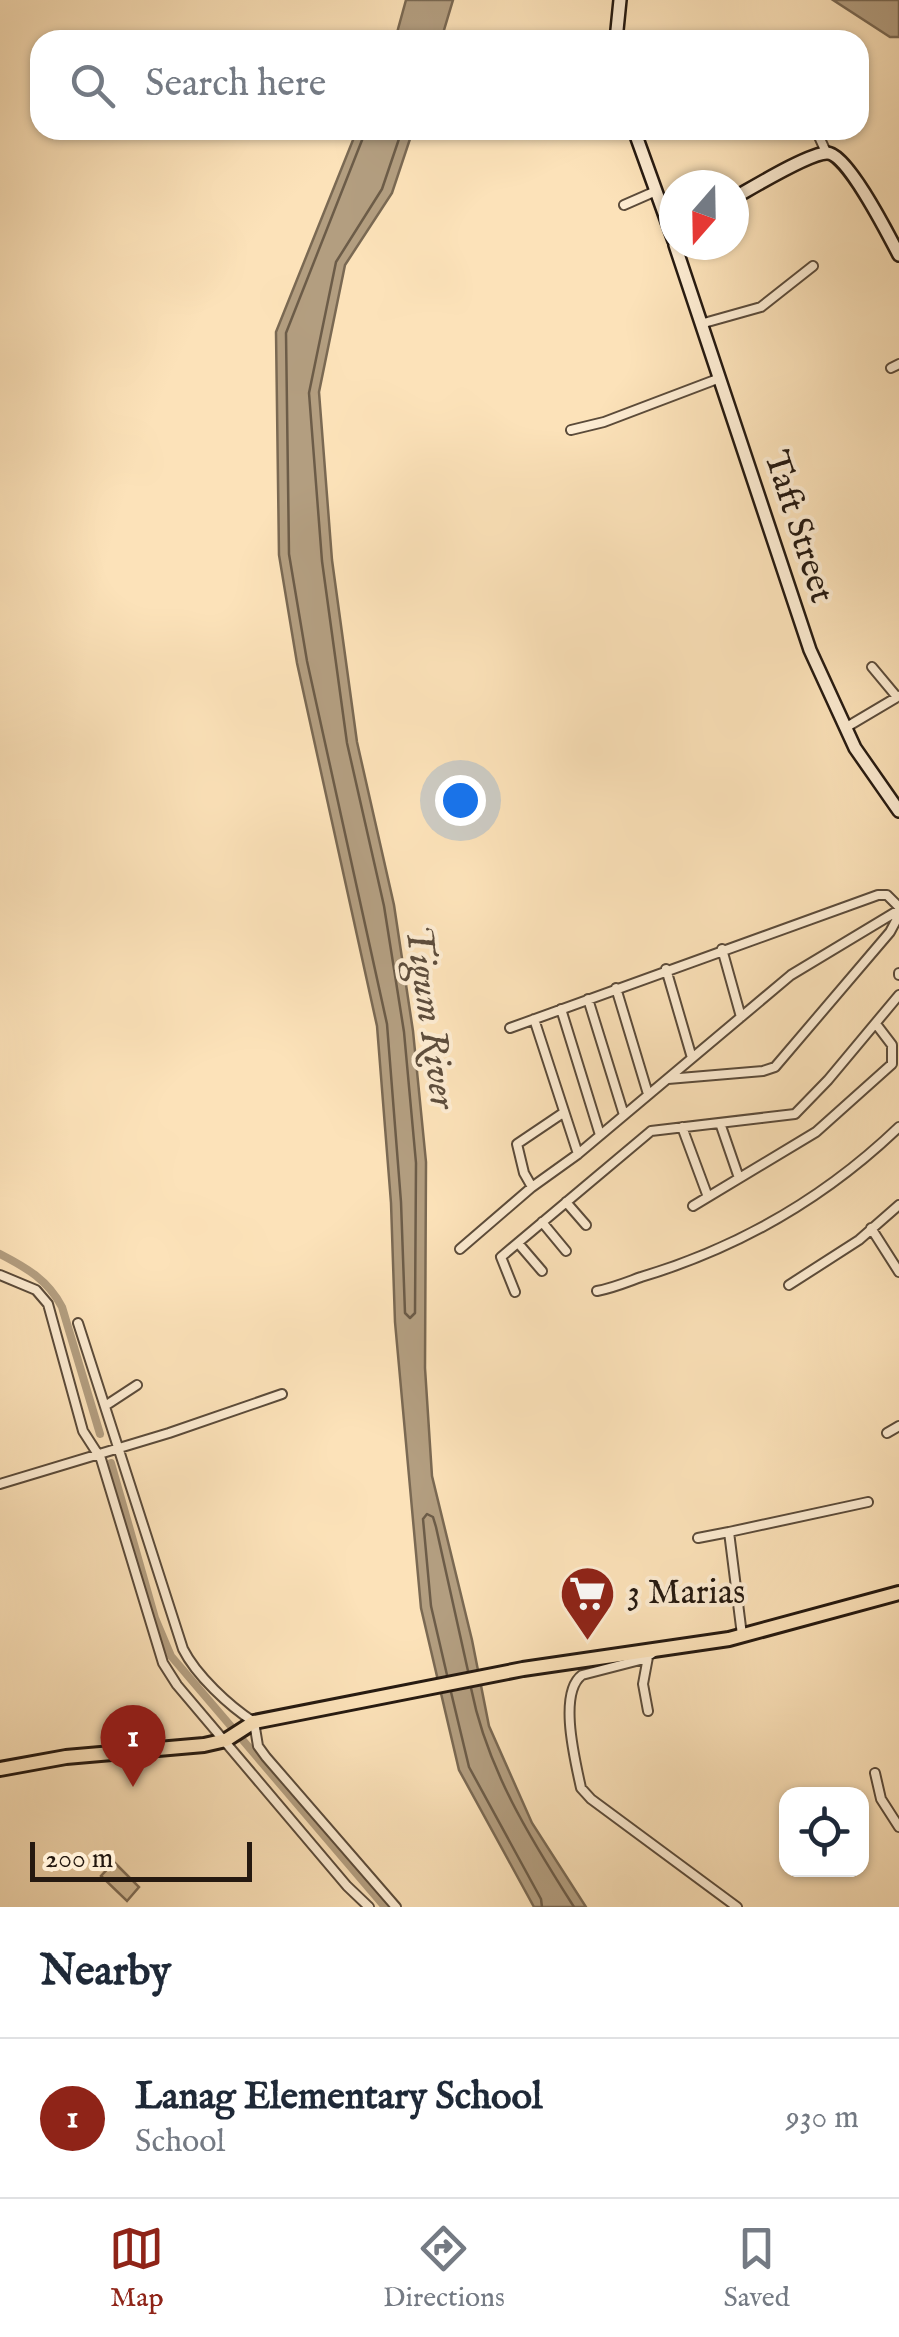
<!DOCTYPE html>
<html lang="en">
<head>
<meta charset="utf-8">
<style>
	:root { --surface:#fff; --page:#f2f2f3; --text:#1f2937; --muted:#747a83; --line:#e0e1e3; --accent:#8f2418 }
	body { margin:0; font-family:"IM FELL English",serif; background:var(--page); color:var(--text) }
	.controls { position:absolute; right:30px; bottom:30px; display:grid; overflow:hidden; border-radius:20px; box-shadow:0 2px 8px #0004 }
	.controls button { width:90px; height:90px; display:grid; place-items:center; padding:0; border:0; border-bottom:2px solid var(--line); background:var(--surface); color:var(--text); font:50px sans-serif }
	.compass { position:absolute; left:659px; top:170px; width:90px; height:90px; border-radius:50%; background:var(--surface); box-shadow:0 2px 8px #0004; rotate:200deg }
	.scale { position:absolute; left:30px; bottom:25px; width:222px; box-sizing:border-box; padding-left:10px; border:5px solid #251910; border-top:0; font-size:28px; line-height:35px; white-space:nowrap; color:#251910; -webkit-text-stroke:8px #fdecd2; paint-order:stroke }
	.you { position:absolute; left:460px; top:800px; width:35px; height:35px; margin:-25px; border:8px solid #fff; border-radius:50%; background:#1a73e8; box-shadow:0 0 0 15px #1a73e833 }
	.badge { display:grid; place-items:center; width:65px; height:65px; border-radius:50%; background:var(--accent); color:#fff; font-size:32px; font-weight:700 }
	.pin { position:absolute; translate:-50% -82px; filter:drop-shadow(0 2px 5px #0008) }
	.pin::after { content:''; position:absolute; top:52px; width:35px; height:30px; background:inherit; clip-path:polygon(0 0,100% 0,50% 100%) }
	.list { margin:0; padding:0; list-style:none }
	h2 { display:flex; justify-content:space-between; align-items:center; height:130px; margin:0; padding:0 40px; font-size:42px }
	h2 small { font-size:32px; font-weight:400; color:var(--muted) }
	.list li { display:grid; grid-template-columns:65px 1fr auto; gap:30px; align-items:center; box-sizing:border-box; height:160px; padding:0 40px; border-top:2px solid var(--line) }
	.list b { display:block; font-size:38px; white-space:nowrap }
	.list p { margin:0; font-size:32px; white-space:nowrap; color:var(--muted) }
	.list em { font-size:32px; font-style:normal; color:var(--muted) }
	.icon { flex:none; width:55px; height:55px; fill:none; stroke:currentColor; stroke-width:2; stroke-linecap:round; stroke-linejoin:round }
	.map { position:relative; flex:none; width:899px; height:1907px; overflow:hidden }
	.search { position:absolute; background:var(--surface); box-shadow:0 2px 8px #0004; left:30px; right:30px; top:30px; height:110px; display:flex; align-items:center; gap:25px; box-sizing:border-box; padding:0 35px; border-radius:30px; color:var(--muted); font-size:38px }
	.sheet { height:290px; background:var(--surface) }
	nav { display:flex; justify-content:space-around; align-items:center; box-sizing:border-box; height:140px; border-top:2px solid var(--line); background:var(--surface); font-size:28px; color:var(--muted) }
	nav a { display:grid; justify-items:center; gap:5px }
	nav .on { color:var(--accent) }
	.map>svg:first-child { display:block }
	.green { fill:#d7c09c; stroke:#7e6c56; stroke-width:2.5 }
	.water { fill:#b39e80; stroke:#7a6953; stroke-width:2.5 }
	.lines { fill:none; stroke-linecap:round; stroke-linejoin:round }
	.shore { stroke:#6c5c48; stroke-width:2.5 }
	.canal { stroke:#b39e80; stroke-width:8 }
	.street-casing { stroke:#5b4b3a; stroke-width:12 }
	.secondary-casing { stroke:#251910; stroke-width:16 }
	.primary-casing { stroke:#251910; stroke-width:18 }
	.street { stroke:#fdecd2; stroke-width:8 }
	.secondary { stroke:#fdecd2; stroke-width:11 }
	.primary { stroke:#fce2b9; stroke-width:12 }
	.labels { text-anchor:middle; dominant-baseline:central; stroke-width:8; stroke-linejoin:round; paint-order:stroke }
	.street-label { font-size:35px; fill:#251910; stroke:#fdecd2 }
	.poi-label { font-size:35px; fill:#251910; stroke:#fdecd2; text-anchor:start }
	.water-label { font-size:38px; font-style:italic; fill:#5e4e3d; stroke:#fdecd2 }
</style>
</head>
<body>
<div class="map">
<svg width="899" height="1907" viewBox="0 0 899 1907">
	<rect width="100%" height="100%" fill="#fce2b9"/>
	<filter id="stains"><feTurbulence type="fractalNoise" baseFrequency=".002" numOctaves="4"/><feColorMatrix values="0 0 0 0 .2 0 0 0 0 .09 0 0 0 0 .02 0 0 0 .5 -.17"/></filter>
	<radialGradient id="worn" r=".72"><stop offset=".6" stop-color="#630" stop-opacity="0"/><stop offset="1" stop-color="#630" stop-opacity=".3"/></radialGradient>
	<path class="green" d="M114,1862L139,1887L127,1901L101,1876Z"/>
	<path class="water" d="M406,0H453L441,40H395Z
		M833,0H899V37H890Z
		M357,130H413L392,193L345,265L319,392L332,560L357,742L394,905L413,1031L426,1162L425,1368L432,1476L472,1640L489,1726L532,1823L586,1907H534L459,1770L421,1608L395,1322L391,1203L377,1026L297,663L279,555L276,332Z"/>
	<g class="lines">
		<path class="shore" d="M366,130L286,333L289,554L307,661L387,1024L401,1202L405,1313L410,1318L415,1313L416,1163L404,1032L384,906L347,743L322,561L309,393L336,262L382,189L402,130
			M447,1675L431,1606L423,1519L427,1514L433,1517L436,1527L468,1671
			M471,1688C487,1769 530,1838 574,1907
			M451,1692L469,1767L541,1899L542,1907"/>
		<path class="canal" d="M0,1254C27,1268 48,1280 62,1307L100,1434
			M111,1463L155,1618L171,1656L385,1907"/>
		<defs>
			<path id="street" d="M816,130L826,152
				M624,205L656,191
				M704,323L761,307L813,266
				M891,368L899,364
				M571,430L604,422L720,378
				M872,667L897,697
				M845,728L899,696
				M722,949L741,1017
				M666,969L692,1058
				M899,973V975
				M616,988L648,1094
				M588,999L624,1115
				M561,1009L600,1135
				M534,1019L578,1154
				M510,1028L878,895H887L899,907
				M668,1079L763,1071L775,1067L890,932L899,915
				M563,1113L517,1144L524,1173L532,1187L578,1154L791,975L899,910
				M720,1123L739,1178
				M682,1127L708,1197
				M566,1202L586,1225
				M693,1206L816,1132L892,1064V1045L876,1024
				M542,1222L566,1251
				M871,1228L899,1272
				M518,1243L542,1271
				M460,1249L532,1187
				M0,1275L36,1290L48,1304L83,1431L101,1459L163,1663L177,1685L347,1886L369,1907
				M789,1285L859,1240L899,1205
				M597,1291C613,1288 627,1282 641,1277C738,1248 826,1197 899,1127
				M515,1292L501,1257L651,1131L795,1114L828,1080L899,995
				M78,1323L183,1649C196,1675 229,1706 254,1722L258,1746L266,1757L396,1907
				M105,1406L137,1385
				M887,1433L899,1426
				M0,1484L169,1433L282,1394
				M729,1532L868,1502
				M698,1538L729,1532L742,1635
				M654,1652L644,1659L582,1675C558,1693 575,1760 581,1788L591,1799L737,1907
				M648,1657L643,1684L648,1711
				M875,1773L881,1799L899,1827"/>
			<path id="secondary" d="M616,40L620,0
				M634,130L674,241
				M734,198C752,188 809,153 827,153C847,153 889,236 899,255
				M675,245L810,650L855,748L899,811"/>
			<path id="primary" d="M0,1769L66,1757L204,1745L226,1740L254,1722L523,1669L729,1639L899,1593"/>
		</defs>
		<use href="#street" class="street-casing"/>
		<use href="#secondary" class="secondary-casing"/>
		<use href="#primary" class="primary-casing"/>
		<use href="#street" class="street"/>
		<use href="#secondary" class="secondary"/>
		<use href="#primary" class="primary"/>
	</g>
	<defs>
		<symbol id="supermarket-pin" viewBox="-11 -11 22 30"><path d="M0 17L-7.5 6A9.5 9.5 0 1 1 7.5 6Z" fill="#8f2418" stroke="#fdecd2"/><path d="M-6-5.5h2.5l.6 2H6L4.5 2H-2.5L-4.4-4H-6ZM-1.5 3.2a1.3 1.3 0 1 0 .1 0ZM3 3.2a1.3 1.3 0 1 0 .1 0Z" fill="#fff"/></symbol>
	</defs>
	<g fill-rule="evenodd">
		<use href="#supermarket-pin" x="556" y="1562" width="63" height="86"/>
	</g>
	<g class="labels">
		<g class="street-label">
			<text transform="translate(798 527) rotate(72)">Taft Street</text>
		</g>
		<g class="poi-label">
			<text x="627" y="1593">3 Marias</text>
		</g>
		<g class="water-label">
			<text transform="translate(429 1017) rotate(82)">Tigum River</text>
		</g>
	</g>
	<rect width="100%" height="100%" filter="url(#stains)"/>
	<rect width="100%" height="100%" fill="url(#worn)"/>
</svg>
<div class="controls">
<button><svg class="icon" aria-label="locate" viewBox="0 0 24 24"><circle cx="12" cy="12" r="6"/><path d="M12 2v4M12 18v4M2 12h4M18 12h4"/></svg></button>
</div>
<svg class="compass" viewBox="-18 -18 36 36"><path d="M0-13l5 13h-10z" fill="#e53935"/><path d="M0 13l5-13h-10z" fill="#747a83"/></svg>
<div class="scale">200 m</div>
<div class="you"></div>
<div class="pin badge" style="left:133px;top:1787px">1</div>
<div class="search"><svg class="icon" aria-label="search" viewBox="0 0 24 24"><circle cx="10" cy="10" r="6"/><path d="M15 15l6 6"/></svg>Search here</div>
</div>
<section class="sheet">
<h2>Nearby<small></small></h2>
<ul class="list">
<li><span class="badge">1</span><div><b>Lanag Elementary School</b><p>School</p></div><em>930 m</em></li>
</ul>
</section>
<nav>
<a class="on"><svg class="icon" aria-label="map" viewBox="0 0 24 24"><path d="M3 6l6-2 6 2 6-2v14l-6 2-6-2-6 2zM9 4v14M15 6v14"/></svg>Map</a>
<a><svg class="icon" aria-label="directions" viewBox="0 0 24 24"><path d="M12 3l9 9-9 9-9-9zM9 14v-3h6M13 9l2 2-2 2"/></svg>Directions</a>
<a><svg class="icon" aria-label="saved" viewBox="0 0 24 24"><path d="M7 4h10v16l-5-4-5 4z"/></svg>Saved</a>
</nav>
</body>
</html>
